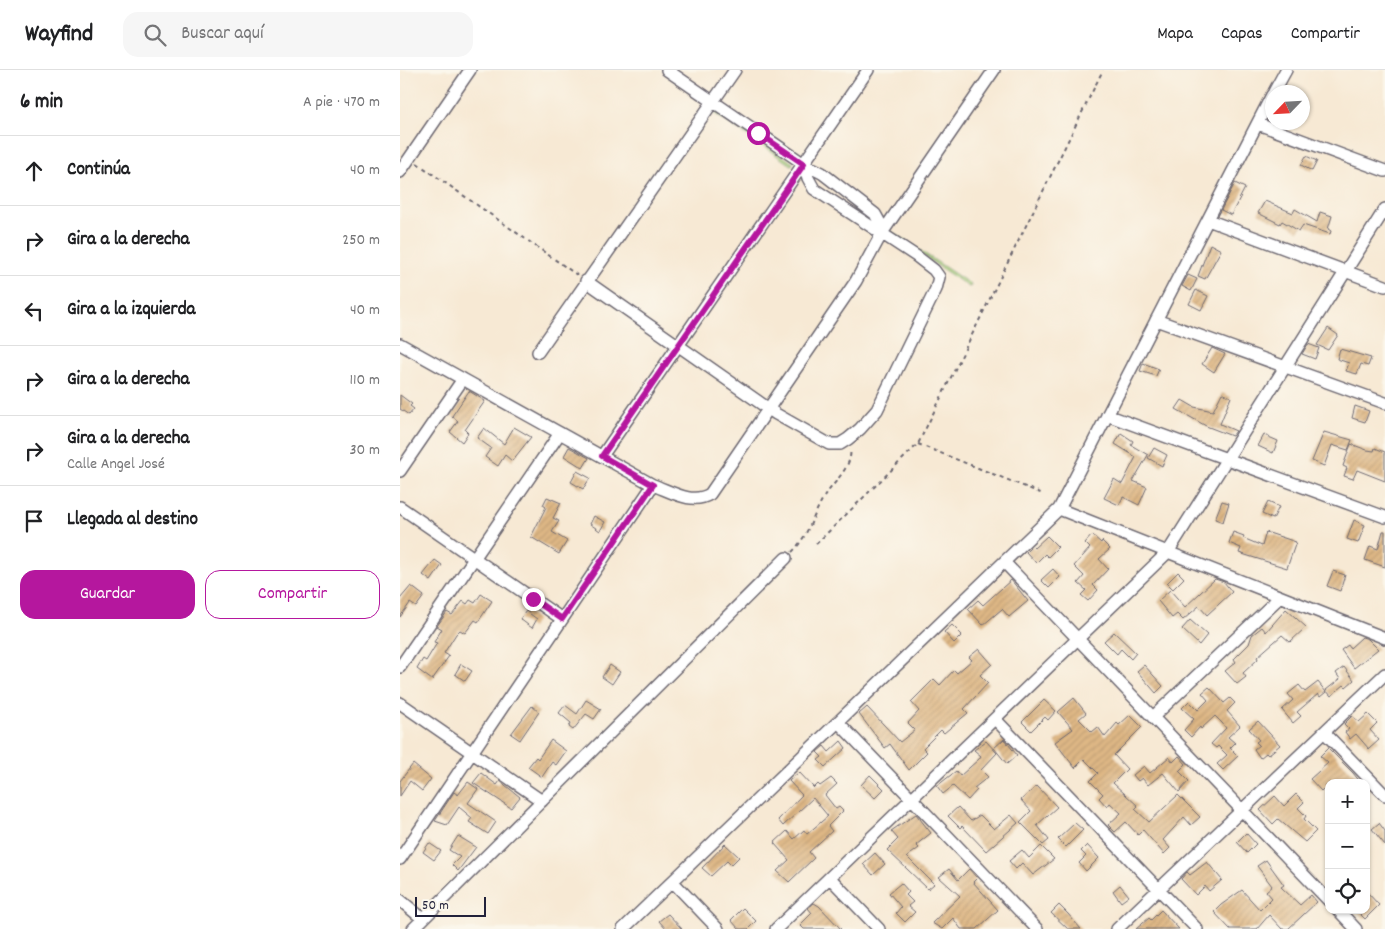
<!DOCTYPE html>
<html lang="es">
<head>
<meta charset="utf-8">
<style>
	:root { --surface:#fff; --page:#f6f6f6; --text:#202124; --muted:#757577; --line:#e0e0e0; --accent:#b5179e }
	body { margin:0; font-family:Dekko,sans-serif; background:var(--page); color:var(--text) }
	.controls { position:absolute; right:15px; bottom:15px; display:grid; overflow:hidden; border-radius:10px; box-shadow:0 1px 4px #0004 }
	.controls button { width:45px; height:45px; display:grid; place-items:center; padding:0; border:0; border-bottom:1px solid var(--line); background:var(--surface); color:var(--text); font:25px sans-serif }
	.compass { position:absolute; left:865px; top:15px; width:45px; height:45px; border-radius:50%; background:var(--surface); box-shadow:0 1px 4px #0004; rotate:245deg }
	.scale { position:absolute; left:15px; bottom:12px; width:71px; box-sizing:border-box; padding-left:5px; border:2px solid #22223b; border-top:0; font-size:14px; line-height:18px; white-space:nowrap; color:#22223b; -webkit-text-stroke:4px #fbf7ec; paint-order:stroke }
	.stop { position:absolute; width:15px; height:15px; margin:-11px; border:4px solid #b5179e; border-radius:50%; background:#fff }
	.stop.end { background:#b5179e; border-color:#fff; box-shadow:0 1px 5px #0008 }
	.list { margin:0; padding:0; list-style:none }
	h2 { display:flex; justify-content:space-between; align-items:center; height:65px; margin:0; padding:0 20px; font-size:21px }
	h2 small { font-size:16px; font-weight:400; color:var(--muted) }
	.list li { display:grid; grid-template-columns:32px 1fr auto; gap:15px; align-items:center; box-sizing:border-box; height:70px; padding:0 20px; border-top:1px solid var(--line) }
	.list b { display:block; font-size:19px; white-space:nowrap }
	.list p { margin:0; font-size:16px; white-space:nowrap; color:var(--muted) }
	.list em { font-size:16px; font-style:normal; color:var(--muted) }
	.actions { display:flex; gap:10px; padding:15px 20px }
	.actions a { flex:1; padding:11px 0; border:1px solid var(--accent); border-radius:15px; text-align:center; font-size:18px; color:var(--accent) }
	.actions .main { background:var(--accent); color:#fff }
	.icon { flex:none; width:28px; height:28px; fill:none; stroke:currentColor; stroke-width:2; stroke-linecap:round; stroke-linejoin:round }
	.map { position:relative; flex:none; width:985px; height:859px; overflow:hidden }
	header { display:flex; align-items:center; gap:30px; box-sizing:border-box; height:70px; padding:0 25px; background:var(--surface); border-bottom:1px solid var(--line) }
	header strong { font-size:24px }
	nav { display:flex; gap:28px; margin-inline-start:auto; font-size:18px }
	.search { width:350px; height:45px; background:var(--page); display:flex; align-items:center; gap:12px; box-sizing:border-box; padding:0 18px; border-radius:15px; color:var(--muted); font-size:19px }
	main { display:flex }
	aside { flex:1; background:var(--surface) }
	.map>svg:first-child { display:block }
	.grass { fill:url(#grass-dots); stroke:#697e5f }
	.building { fill:url(#building-hatch) }
	.lines { fill:none; stroke-linecap:round; stroke-linejoin:round }
	.street-casing { stroke:#6d6871; stroke-width:14 }
	.path { stroke:#6d6871; stroke-width:2; stroke-dasharray:4 4; stroke-linecap:butt }
	.street { stroke:#fff; stroke-width:11 }
	.route { stroke:#b5179e; stroke-width:6 }
</style>
</head>
<body>
<header>
<strong>Wayfind</strong>
<div class="search"><svg class="icon" aria-label="search" viewBox="0 0 24 24"><circle cx="10" cy="10" r="6"/><path d="M15 15l6 6"/></svg>Buscar aquí</div>
<nav><a>Mapa</a><a>Capas</a><a>Compartir</a></nav>
</header>
<main>
<aside>
<h2>6 min<small>A pie · 470 m</small></h2>
<ul class="list">
<li><svg class="icon" aria-label="ahead" viewBox="0 0 24 24"><path d="M12 20V5M6 11l6-6 6 6"/></svg><div><b>Continúa</b></div><em>40 m</em></li>
<li><svg class="icon" aria-label="right" viewBox="0 0 24 24"><path d="M7 20v-9h11M14 6l5 5-5 5"/></svg><div><b>Gira a la derecha</b></div><em>250 m</em></li>
<li><svg class="icon" aria-label="left" viewBox="0 0 24 24"><path d="M17 20v-9H6M10 6l-5 5 5 5"/></svg><div><b>Gira a la izquierda</b></div><em>40 m</em></li>
<li><svg class="icon" aria-label="right" viewBox="0 0 24 24"><path d="M7 20v-9h11M14 6l5 5-5 5"/></svg><div><b>Gira a la derecha</b></div><em>110 m</em></li>
<li><svg class="icon" aria-label="right" viewBox="0 0 24 24"><path d="M7 20v-9h11M14 6l5 5-5 5"/></svg><div><b>Gira a la derecha</b><p>Calle Angel José</p></div><em>30 m</em></li>
<li><svg class="icon" aria-label="arrive" viewBox="0 0 24 24"><path d="M6 21V4h12l-3 4 3 4H6"/></svg><div><b>Llegada al destino</b></div></li>
</ul>
<div class="actions"><a class="main">Guardar</a><a>Compartir</a></div>
</aside>
<div class="map">
<svg width="985" height="859" viewBox="0 0 985 859">
	<defs>
		<pattern id="grass-dots" width="8" height="8" patternUnits="userSpaceOnUse" patternTransform="scale(1.25)"><rect width="8" height="8" fill="#b0d983"/><path d="M2 2h.1M6 6h.1" fill="none" stroke="#97ba72" stroke-width="1.8" stroke-linecap="round"/></pattern>
		<pattern id="building-hatch" width="6" height="6" patternUnits="userSpaceOnUse" patternTransform="scale(1.25)"><rect width="6" height="6" fill="#deb785"/><path d="M-1 1l2-2M0 6l6-6M5 7l2-2" fill="none" stroke="#be9d74"/></pattern>
	</defs>
	<rect width="100%" height="100%" fill="#fbf7ec"/>
	<filter id="ink" filterUnits="userSpaceOnUse"><feTurbulence type="fractalNoise" baseFrequency=".02" numOctaves="2"/><feDisplacementMap in="SourceGraphic" scale="10" xChannelSelector="R" yChannelSelector="G"/><feConvolveMatrix kernelMatrix="1 2 1 2 8 2 1 2 1" color-interpolation-filters="sRGB"/></filter>
	<filter id="wash" filterUnits="userSpaceOnUse"><feTurbulence type="fractalNoise" baseFrequency=".0096" numOctaves="4" result="noise"/><feDisplacementMap in="SourceGraphic" scale="20" xChannelSelector="R" yChannelSelector="G"/><feGaussianBlur stdDeviation="1.12" result="paint"/><feColorMatrix in="noise" values="0 0 0 0 0 0 0 0 0 0 0 0 0 0 0 0 0 1.4 0 .05"/><feComposite in="paint" operator="in"/></filter>
	<g filter="url(#wash)">
		<rect width="100%" height="100%" fill="#f7e9d4"/>
		<path class="grass" d="M317,41L393,93V94L391,95L315,44Z
			M462,142L570,214L571,216L569,217L462,144Z"/>
		<g id="blocks">
			<path class="building" d="M906,86L917,91L912,101L901,95Z
				M835,113L845,118L831,145L821,140Z
				M865,131L893,143L895,139L917,152L920,142L932,146L928,159L931,161L930,164L903,155L899,161L882,151L880,154L858,143Z
				M810,174L821,180L805,209L798,206Z
				M788,205L797,209L791,221L782,216Z
				M796,220L808,226L801,240L789,234Z
				M928,258L938,265L928,280L917,275Z
				M908,274L919,278L915,289L902,284Z
				M812,278L825,284L814,302L802,294Z
				M940,279L971,288L968,296L961,294L957,304L946,301L949,293L937,289Z
				M743,293L759,299L756,306L740,301Z
				M69,321L85,331L65,360L68,363L62,372L50,362L58,351L52,346Z
				M822,323L831,327L820,354L836,361L832,366L806,356L776,339L782,330L794,337L813,341Z
				M0,325L12,334L10,336L14,339L9,345L0,339Z
				M955,336L969,341L965,352L952,348Z
				M114,357L131,367L112,391L105,385L98,396L85,387L91,378L77,368L84,358L104,374Z
				M924,362L952,370L948,380L932,375L924,396L912,391Z
				M721,363L733,371L731,375L748,385L733,411L747,417L739,435L723,427L719,435L704,428L714,409L722,414L736,387L715,374Z
				M864,365L878,371L873,383L858,376Z
				M951,374L967,380L974,381L975,378L985,382V411L957,400L953,409L944,406L947,398L943,396Z
				M169,377L189,388L183,398L164,386Z
				M754,378L767,385L762,396L748,388Z
				M177,401L190,408L183,419L171,412Z
				M147,427L161,433L153,448L159,451L152,462L167,471L159,484L131,467L146,437L143,435Z
				M822,431L829,433L823,452L815,449Z
				M868,432L879,437L873,449L862,444Z
				M194,446L205,452L200,461L190,454Z
				M954,450L965,455L958,473L947,469Z
				M983,461H985V497L965,490L970,476L978,479Z
				M833,462L844,466L843,468L862,476L866,462L896,472L887,498L839,483L841,478L829,473Z
				M692,465L701,473L702,471L710,479L699,489L708,499L693,515L698,520L688,531L681,525L686,520L678,513L684,506L674,496L690,478L685,473Z
				M647,466L658,477L648,487L645,484L636,493L626,482L632,476L634,478Z
				M35,490L42,495L31,511L23,505Z
				M653,499L660,507L649,518L641,510Z
				M933,501L945,505L940,521L927,516Z
				M778,502L784,508L773,519L767,513Z
				M815,509L824,512L832,522L807,545L799,536L783,550L777,544L772,548L758,531L770,520L785,537Z
				M611,510L628,531L609,547L602,539L583,555L568,539L578,530L583,535Z
				M11,516L24,526L16,537L10,533L0,547V529Z
				M81,524L92,531L78,552L75,550L65,563L60,560L56,564L44,583L49,586L32,610L17,599L23,589L26,591L37,573L34,572L42,559L37,556L47,542L52,545L63,531L67,534L70,530L75,533Z
				M886,539L906,557L890,572L882,565L857,587L858,589L843,603L846,607L837,614L825,601L836,592L834,589L849,574L852,565L862,557L866,562Z
				M126,541L137,549L132,558L120,549Z
				M790,550L807,565L799,575L782,559Z
				M552,555L562,565L554,573L544,562Z
				M714,562L736,583L731,589L721,579L717,584L704,571Z
				M962,567L968,569L978,579L954,598L941,580L948,575L950,578Z
				M579,579L592,594L580,605L588,613L564,639L568,643L544,663L541,660L523,678L527,682L509,700L490,674L485,678L459,644L467,637L500,672L515,660L508,653L519,641L511,632L534,609L540,615L554,600L557,603L572,590L569,587Z
				M61,594L72,601L65,611L55,604Z
				M210,595L220,602L212,614L202,607Z
				M744,595L763,616L756,623L737,601Z
				M944,597L954,610L946,617L944,615L931,626L926,620L940,609L936,603Z
				M918,612L926,622L920,627L918,624L897,642L901,646L893,653L882,640L893,630L888,624L899,615L905,622Z
				M809,617L824,633L830,628L835,633L827,641L840,656L828,667L835,673L830,678L838,686L823,700L817,694L827,685L818,676L816,678L811,674L826,658L822,653L815,646L801,659L800,657L791,667L784,660L794,649L782,638L789,631L798,640L808,630L802,623Z
				M674,628L686,643L679,649L692,662L698,657L705,667L717,653L719,655L730,645L742,657L714,685L727,699L713,713L738,736L735,739L749,752L778,725L800,747L791,755L784,747L763,770L770,778L764,784L743,760L738,765L726,752L715,762L708,755L721,743L710,733L707,737L699,728L703,724L690,711L698,703L684,689L675,698L655,672L673,659L658,642Z
				M186,630L201,639L194,649L186,644L173,660L169,657L171,653L159,643L165,635L177,644Z
				M644,630L656,641L648,650L645,647L631,661L622,652Z
				M132,636L139,642L120,670L111,664Z
				M968,644L977,653L970,660L979,670L969,679L956,664L950,669L945,662L949,659L944,654L952,646L959,652Z
				M858,651L880,675L868,685L866,683L860,688L854,679L859,675L856,672L859,670L849,659Z
				M604,669L617,685L607,694L594,678Z
				M151,670L166,681L156,695L152,692L142,707L128,697L136,687L138,689Z
				M441,671L446,678L425,697L418,690L422,687L417,682L424,676L429,682Z
				M586,671L597,683L581,700L588,707L574,718L577,720L568,730L553,716L543,724L537,716L556,701L560,706L579,689L581,686L574,680Z
				M928,678L953,703L961,713H929L921,721L910,709L928,693L920,686Z
				M779,686L786,694L779,701L789,711L779,722L763,703L748,715L742,708L738,711L733,705L744,696L750,703L769,687L773,692Z
				M13,694L31,709L22,721L10,711L0,726V711Z
				M399,702L414,718L418,714L420,716L431,708L437,714L425,725L436,739L439,737L443,741L428,756L432,761L409,782L414,788L389,812L377,801L389,790L374,773L387,761L394,769L404,760L407,764L428,746L413,728L383,756L378,750L402,725L389,711Z
				M81,703L97,715L100,711L120,727L111,738L73,713Z
				M470,705L484,719L475,728L461,715Z
				M68,712L78,719L68,733L96,752L88,764L69,752L72,748L59,737L47,755L35,751L54,722L58,725Z
				M637,716L657,737L637,755L649,770L643,775L620,752L631,741L621,730Z
				M896,724L904,732L898,738L906,746L904,749L916,761L905,772L878,749L873,754L860,740L875,726L884,736Z
				M558,737L571,751L580,745L594,759L611,745L618,753L586,781L562,756L560,758L548,746Z
				M516,744L531,763L516,775L519,778L507,787L534,814L528,819L487,780L498,769L491,761Z
				M675,753L683,760L666,777L658,769Z
				M979,753L985,761V775L972,759Z
				M846,763L856,774L847,783L837,772Z
				M58,766L76,777L58,801L52,795L60,787L49,780Z
				M29,773L41,781L34,790L23,782Z
				M325,774L339,787L331,795L327,791L311,806L302,798Z
				M687,775L699,788L686,801L679,793L686,786L681,781Z
				M641,776L654,789L633,805L622,793L616,799L609,791L622,780L629,788Z
				M475,783L485,794L473,805L463,794Z
				M866,790L884,815L881,817L900,835L911,825L917,832L888,859H882L869,845L857,859H830L814,842L821,835L842,820L860,840L872,828L866,821L872,816L857,796Z
				M807,792L822,810L809,821L805,816L796,825L781,809L787,802L790,805Z
				M549,799L558,810L569,799L577,808L573,812L598,840L577,859H561L553,848L542,859L532,853L560,826L539,807Z
				M501,813L509,822L506,825L513,832L508,836L515,842L505,852L496,843L501,837L489,823Z
				M720,815L729,826L721,832L713,821Z
				M966,821L979,835L965,849L956,840H966Z
				M414,833L419,836L441,859H404L400,855L412,843L408,838Z
				M659,835L668,844L681,859H668L651,843Z
				M343,838L356,851L348,859H339L331,850Z
				M761,840L779,859H736L749,848L751,850Z
				M268,844L282,859H266L259,851Z"/>
		</g>
	</g>
	<g filter="url(#ink)">
		<use href="#blocks" fill-opacity="0" stroke="#6d6871" stroke-width="1"/>
		<g class="lines">
			<defs>
				<path id="street" d="M874,22L886,0
					M858,54L985,101
					M0,102L70,0
					M808,150L985,216
					M482,163L594,0
					M186,211L376,344L429,374H440L448,369L460,359L477,340L536,219L539,207L534,200L516,186L414,119L408,108L404,94
					M756,250L985,333
					M0,274L253,415C272,422 292,435 310,424L456,211L482,163L480,153L475,144L422,103L404,94L267,0
					M138,282L335,0
					M707,345L985,447
					M202,386L468,0
					M0,401L63,309
					M0,437L162,549
					M659,439L985,568
					M604,492L929,831
					M0,597L160,363
					M0,633L142,731
					M753,647L880,527
					M595,649L797,859
					M438,652L637,859
					M924,662L985,725
					M0,789L253,415
					M430,808L479,859
					M273,812L318,859
					M0,830L23,849
					M938,840L956,859
					M13,859L386,488
					M223,859L659,439L872,25
					M376,859L768,482L985,139
					M717,859L985,604"/>
			</defs>
			<use href="#street" class="street-casing"/>
			<path class="path" d="M17,93L177,205
				M518,374L643,424
				M416,474L518,374L703,0
				M392,482C407,467 412,449 421,432C429,416 454,397 450,379"/>
			<use href="#street" class="street"/>
		</g>
	</g>
	<g class="lines" filter="url(#ink)">
		<path class="route" d="M133,529L162,549L253,415L202,386L404,94L358,63"/>
	</g>
</svg>
<div class="controls">
<button>+</button>
<button>−</button>
<button><svg class="icon" aria-label="locate" viewBox="0 0 24 24"><circle cx="12" cy="12" r="6"/><path d="M12 2v4M12 18v4M2 12h4M18 12h4"/></svg></button>
</div>
<svg class="compass" viewBox="-18 -18 36 36"><path d="M0-13l5 13h-10z" fill="#e53935"/><path d="M0 13l5-13h-10z" fill="#757577"/></svg>
<div class="scale">50 m</div>
<div class="stop" style="left:358px;top:63px"></div>
<div class="stop end" style="left:133px;top:529px"></div>
</div>
</main>
</body>
</html>
